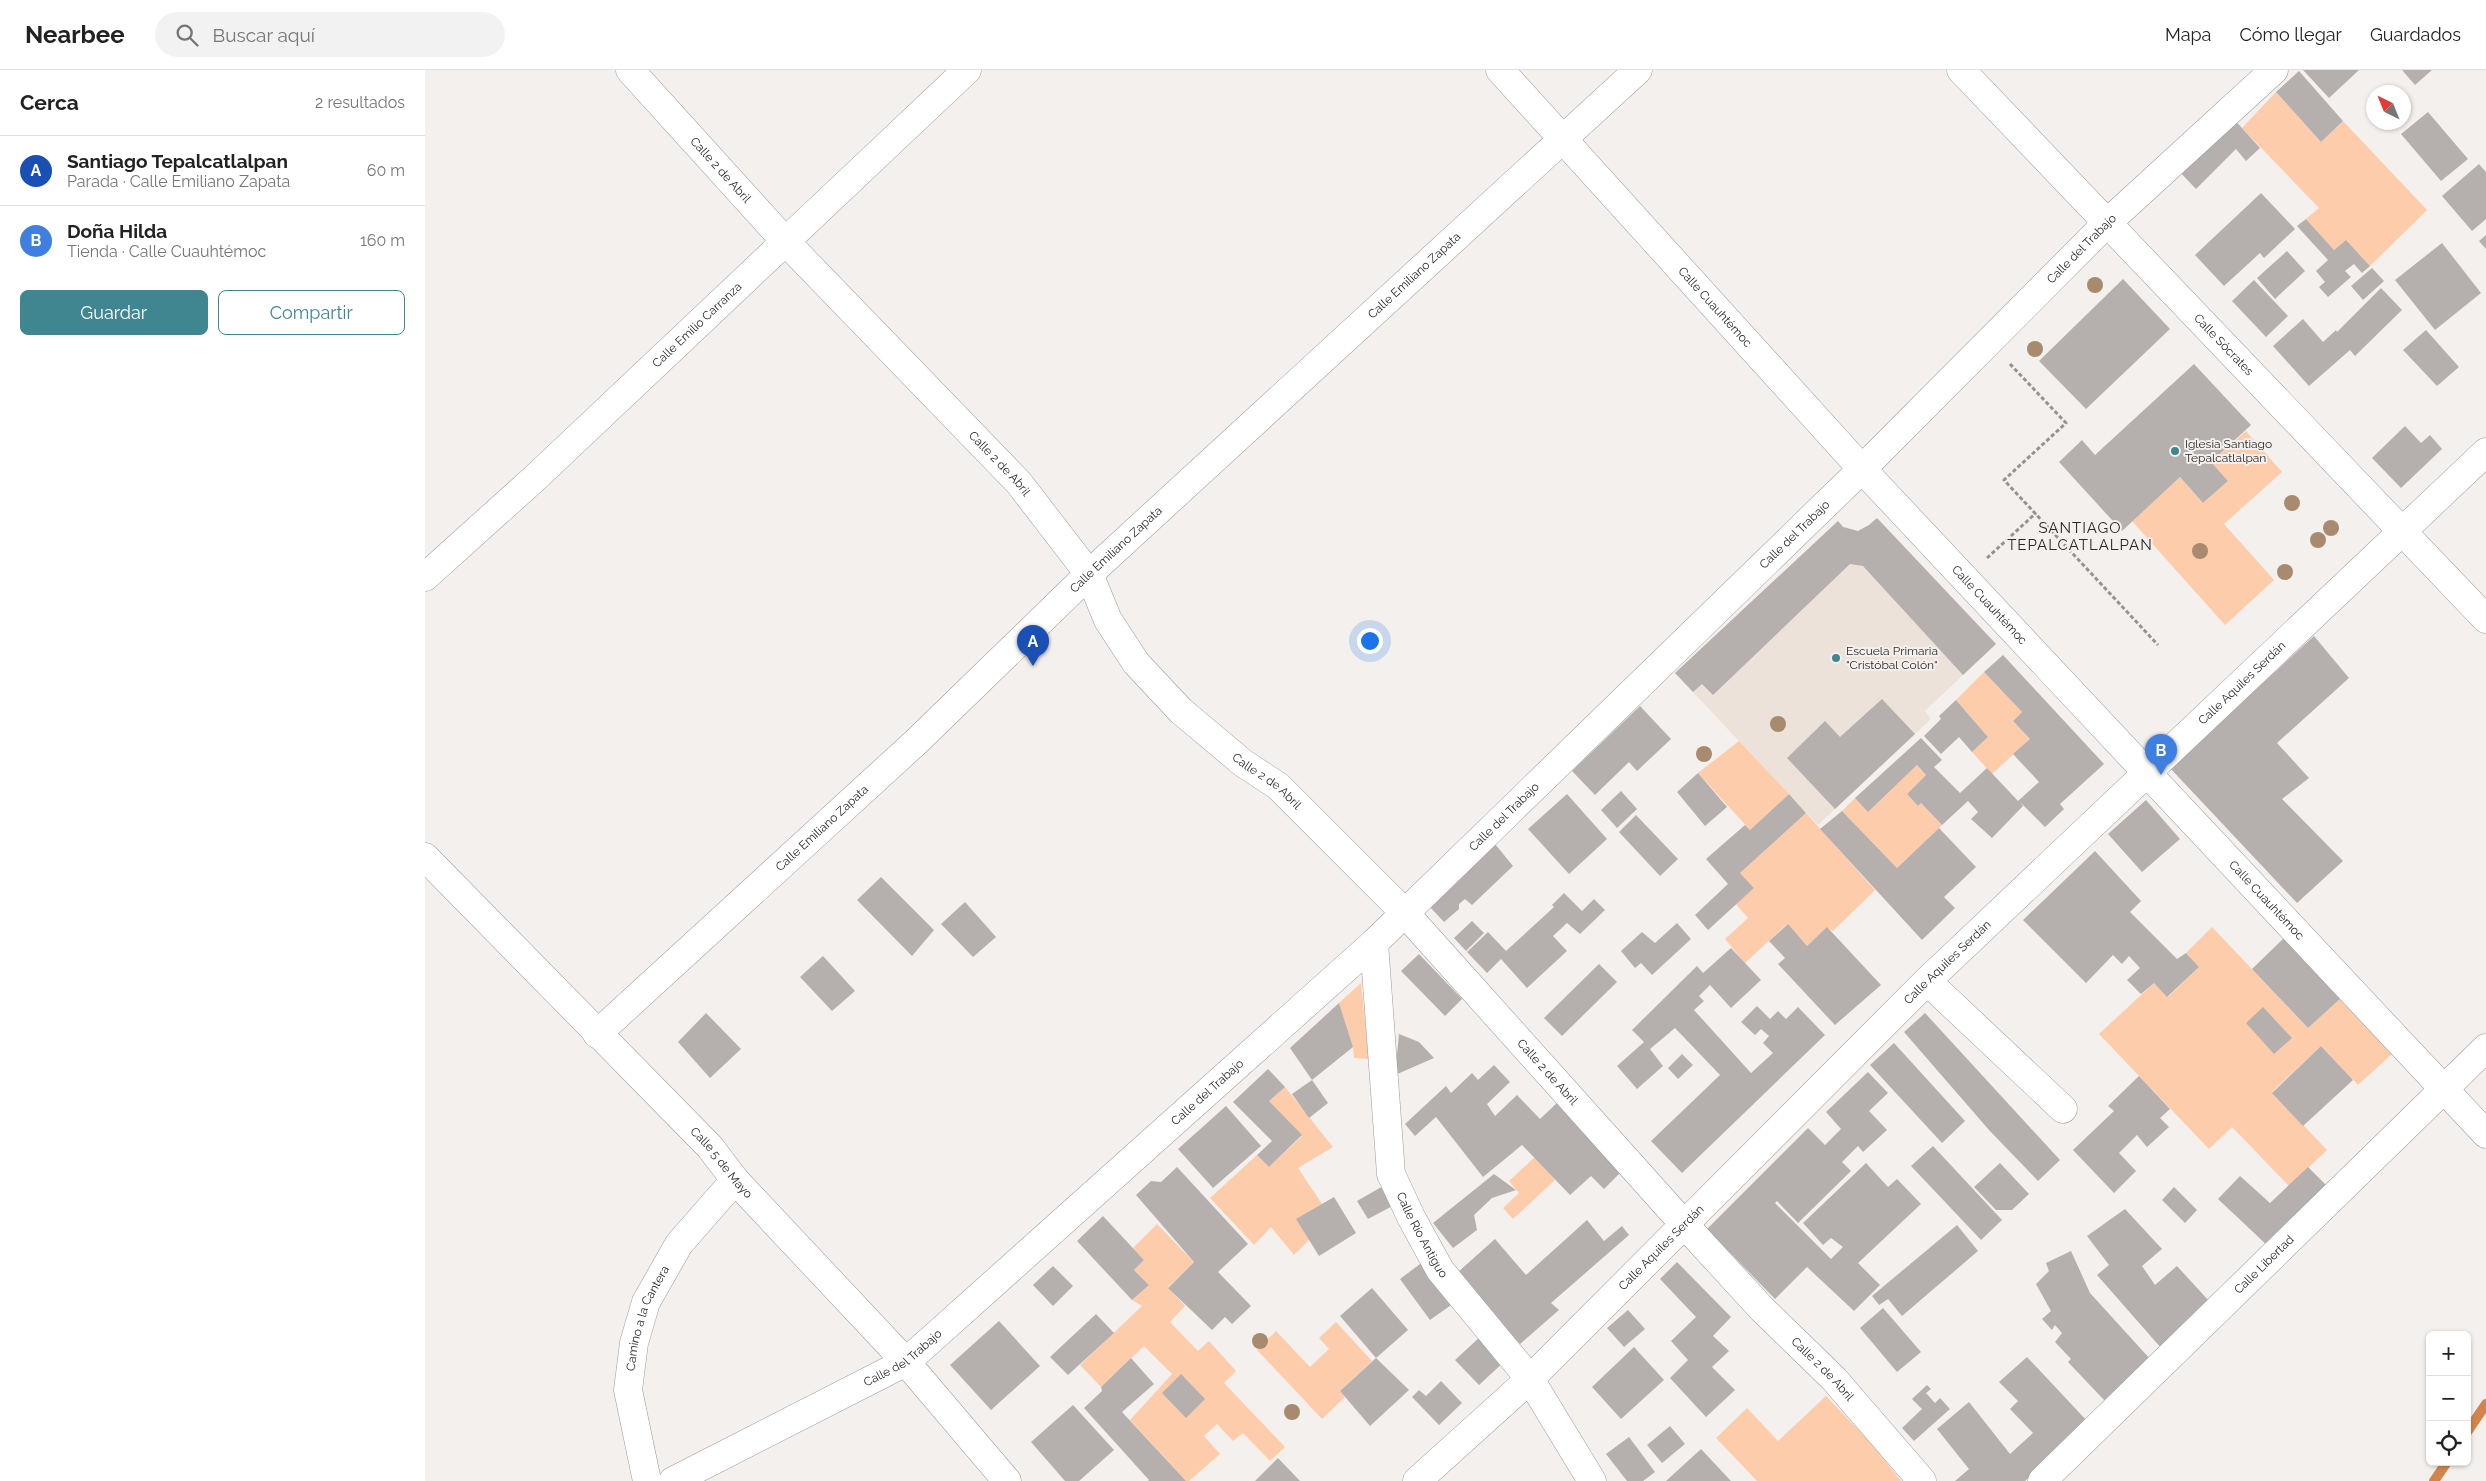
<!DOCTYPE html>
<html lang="es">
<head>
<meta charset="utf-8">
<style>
	:root { --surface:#fff; --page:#f2f2f2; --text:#222; --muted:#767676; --line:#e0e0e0; --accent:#408691 }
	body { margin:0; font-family:Raleway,sans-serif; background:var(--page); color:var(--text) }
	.controls { position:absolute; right:15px; bottom:15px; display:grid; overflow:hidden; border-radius:8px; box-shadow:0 1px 4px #0004 }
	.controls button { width:45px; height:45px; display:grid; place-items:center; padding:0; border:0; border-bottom:1px solid var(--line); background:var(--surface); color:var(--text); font:25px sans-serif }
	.compass { position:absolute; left:1941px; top:15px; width:45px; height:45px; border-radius:50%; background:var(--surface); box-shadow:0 1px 4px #0004; rotate:317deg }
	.you { position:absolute; left:944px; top:570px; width:18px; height:18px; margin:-12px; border:4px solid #fff; border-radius:50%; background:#1a73e8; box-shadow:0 0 0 8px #1a73e833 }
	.badge { display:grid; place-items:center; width:32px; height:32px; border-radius:50%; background:var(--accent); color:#fff; font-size:16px; font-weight:700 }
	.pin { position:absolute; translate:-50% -41px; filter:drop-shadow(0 1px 2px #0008) }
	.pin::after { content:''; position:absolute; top:26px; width:18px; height:15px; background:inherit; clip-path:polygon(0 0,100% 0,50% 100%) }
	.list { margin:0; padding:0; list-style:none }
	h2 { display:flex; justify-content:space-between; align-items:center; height:65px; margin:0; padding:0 20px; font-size:21px }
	h2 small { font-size:16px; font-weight:400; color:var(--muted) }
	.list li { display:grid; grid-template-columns:32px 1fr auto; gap:15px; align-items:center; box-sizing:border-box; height:70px; padding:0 20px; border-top:1px solid var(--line) }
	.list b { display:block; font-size:19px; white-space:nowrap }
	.list p { margin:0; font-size:16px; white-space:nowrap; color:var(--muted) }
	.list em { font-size:16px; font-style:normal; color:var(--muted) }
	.actions { display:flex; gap:10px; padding:15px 20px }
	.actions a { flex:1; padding:11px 0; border:1px solid var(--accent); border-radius:8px; text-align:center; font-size:18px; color:var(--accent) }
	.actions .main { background:var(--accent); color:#fff }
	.icon { flex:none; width:28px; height:28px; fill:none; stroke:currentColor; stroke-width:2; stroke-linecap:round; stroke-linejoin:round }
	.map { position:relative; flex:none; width:2061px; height:1411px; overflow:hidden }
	header { display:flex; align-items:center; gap:30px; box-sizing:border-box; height:70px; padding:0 25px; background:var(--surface); border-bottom:1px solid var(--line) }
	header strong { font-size:24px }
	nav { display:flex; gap:28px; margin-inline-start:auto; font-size:18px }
	.search { width:350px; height:45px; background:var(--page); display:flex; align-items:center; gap:12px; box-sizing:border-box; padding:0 18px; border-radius:28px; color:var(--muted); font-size:19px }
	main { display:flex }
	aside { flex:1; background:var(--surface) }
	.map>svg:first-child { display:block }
	.built { fill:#ede2da }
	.green { fill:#fdccab }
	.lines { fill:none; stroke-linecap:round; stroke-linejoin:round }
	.stream { stroke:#d38549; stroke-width:10 }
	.building { fill:#b5b0ae }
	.minor-casing { stroke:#9e9a97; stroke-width:29 }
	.path { stroke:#959290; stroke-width:3; stroke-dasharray:4 2.5; stroke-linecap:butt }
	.minor { stroke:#fff; stroke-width:28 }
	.tree { fill:#a88a6e }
	.poi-dot { fill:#408691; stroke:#f4f0ed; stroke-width:2 }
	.labels { text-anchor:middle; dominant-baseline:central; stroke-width:4; stroke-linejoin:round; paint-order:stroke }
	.street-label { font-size:12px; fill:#2b2928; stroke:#f4f0ed }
	.poi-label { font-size:12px; fill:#2b2928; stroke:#f4f0ed; text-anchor:start }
	.quarter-label { font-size:15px; letter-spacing:1px; fill:#2b2928; stroke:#f4f0ed }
</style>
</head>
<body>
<header>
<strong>Nearbee</strong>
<div class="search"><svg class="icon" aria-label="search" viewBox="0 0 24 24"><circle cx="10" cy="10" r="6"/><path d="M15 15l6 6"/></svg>Buscar aquí</div>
<nav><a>Mapa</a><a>Cómo llegar</a><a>Guardados</a></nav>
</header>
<main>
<aside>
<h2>Cerca<small>2 resultados</small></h2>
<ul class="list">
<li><span class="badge" style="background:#1a4fb4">A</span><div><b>Santiago Tepalcatlalpan</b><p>Parada · Calle Emiliano Zapata</p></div><em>60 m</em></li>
<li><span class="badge" style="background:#3f7fe0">B</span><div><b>Doña Hilda</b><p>Tienda · Calle Cuauhtémoc</p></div><em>160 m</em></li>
</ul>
<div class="actions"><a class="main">Guardar</a><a>Compartir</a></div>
</aside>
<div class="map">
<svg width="2061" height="1411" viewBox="0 0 2061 1411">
	<rect width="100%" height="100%" fill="#f4f0ed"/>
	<path class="built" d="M1452,448L1571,574L1500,641L1506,649L1393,755L1250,603L1413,451L1418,457L1433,461L1444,455Z"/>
	<path class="green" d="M1851,22L1896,72L1918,51L2002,140L1945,196L1921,170L1909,180L1881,149L1894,138L1817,58Z
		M1821,361L1857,402L1799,454L1849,510L1800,555L1707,451L1755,407L1778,433L1803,411L1786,392Z
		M1559,602L1597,642L1588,651L1605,669L1567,704L1547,682L1563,667L1531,630Z
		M1314,671L1364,724L1325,760L1273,703Z
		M1492,695L1501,705L1482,724L1493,736L1496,733L1517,755L1472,798L1417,741L1430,728L1444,741Z
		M1381,743L1450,820L1408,861L1402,858L1382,876L1362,854L1320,893L1300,869L1323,848L1311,834L1329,818L1315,803Z
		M1787,857L1883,958L1916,928L1968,983L1933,1015L1896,976L1847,1022L1902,1080L1864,1116L1807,1057L1784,1079L1674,964L1729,913L1743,927L1774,897L1761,883Z
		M936,913L944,989L929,988L928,977L914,933Z
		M860,1017L908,1077L873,1098L897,1134L872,1149L884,1170L869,1185L846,1157L829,1175L785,1128L832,1085L844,1097L877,1066L844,1031Z
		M1110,1087L1130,1110L1088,1149L1078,1138L1094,1123L1084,1111Z
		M732,1154L769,1192L743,1217L760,1236L745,1252L773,1281L784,1271L811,1301L799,1313L860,1377L845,1391L818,1363L808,1371L792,1354L779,1366L795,1384L764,1411H761L705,1350L747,1304L719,1276L676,1317L655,1295L717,1236L707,1230L724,1215L709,1200L719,1190L708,1178Z
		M911,1252L947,1291L915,1321L920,1327L897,1349L832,1280L851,1261L885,1297L904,1279L894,1268Z
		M1401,1326L1445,1372L1476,1411H1332L1291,1368L1322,1338L1353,1371Z"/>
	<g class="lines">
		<path class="stream" d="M2042,1362L2061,1334
			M2009,1411L2022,1392"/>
	</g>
	<path class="building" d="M1878,0H1934L1904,28Z
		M1977,0H2007L1990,15Z
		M1874,1L1918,51L1896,72L1851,22Z
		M2003,42L2043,89L2016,111L1976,64Z
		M1807,47L1835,78L1821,91L1811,79L1771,119L1752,99Z
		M2054,94L2061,102V149L2047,161L2017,126Z
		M1836,123L1870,159L1839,188L1835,183L1799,216L1770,185Z
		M1881,149L1909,180L1921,170L1945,196L1937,203L1929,194L1920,201L1926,207L1903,227L1894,217L1900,212L1891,201L1903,190L1872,156Z
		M2061,165V179L2054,171Z
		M2017,173L2056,223L2010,260L1970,210Z
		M1862,181L1880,201L1850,229L1832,208Z
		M1947,198L1959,211L1938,230L1926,216Z
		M1698,209L1745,259L1661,339L1614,291Z
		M1829,210L1863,246L1841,267L1807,231Z
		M1956,218L1977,240L1930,286L1925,280L1884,316L1848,276L1878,249L1898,272L1911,260L1912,262Z
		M2001,260L2034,297L2012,316L1978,280Z
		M1769,294L1826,355L1786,392L1803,411L1778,433L1755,407L1697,461L1634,392L1657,370L1670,385Z
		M1980,356L1996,373L2005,365L2017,379L1976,418L1947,388Z
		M1452,448L1571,574L1538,605L1438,496L1425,494L1288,625L1277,614L1268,622L1250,603L1413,451L1418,457L1433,461L1444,455Z
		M1889,566L1924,608L1852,673L1884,708L1857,729L1918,791L1872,833L1745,698Z
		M1578,585L1679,694L1635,734L1639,739L1620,757L1595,732L1598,736L1567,768L1546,749L1553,742L1543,731L1517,755L1496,733L1493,736L1482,724L1501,705L1492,695L1443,742L1430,728L1496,668L1517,690L1509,697L1535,723L1562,698L1593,731L1614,712L1588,684L1605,669L1588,651L1597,642L1559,602Z
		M1457,629L1490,664L1410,739L1362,688L1400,651L1415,667Z
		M1531,630L1563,667L1547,682L1534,667L1516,684L1499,666L1516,649L1514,646Z
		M1215,636L1246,669L1212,701L1204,692L1170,725L1147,701Z
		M1273,703L1302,737L1280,756L1252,722Z
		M1196,721L1212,739L1192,758L1176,740Z
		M1142,724L1182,769L1144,804L1103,759Z
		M1364,724L1381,743L1315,803L1329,818L1283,860L1270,845L1303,814L1281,789L1320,755L1325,760Z
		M1721,730L1755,769L1717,802L1683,764Z
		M1417,741L1472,798L1514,758L1551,797L1519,827L1530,838L1497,870L1395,759Z
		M1211,745L1253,789L1235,806L1194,762Z
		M1070,774L1088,796L1047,835L1040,829L1034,834V839L1019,852L1004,836L1023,821L1020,818Z
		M1670,781L1716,831L1705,842L1752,889L1761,883L1774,897L1742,927L1729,913L1716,924L1702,910L1715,898L1704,886L1697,894L1688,885L1661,913L1598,850Z
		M456,807L509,860L487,886L432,830Z
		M1139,823L1157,841L1169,829L1180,840L1155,864L1142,853L1128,866L1142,881L1102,918L1076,889L1062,903L1042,882L1063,862L1081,881L1129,837L1127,835Z
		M540,832L571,867L548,887L516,854Z
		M1047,851L1059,863L1041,881L1029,868Z
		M1252,853L1266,869L1227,905L1216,893L1210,898L1196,881L1217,862L1230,873Z
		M1363,854L1382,876L1402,857L1456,915L1410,955L1353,894L1360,888L1344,871Z
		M1861,866L1916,928L1883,958L1827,899Z
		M1306,878L1336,910L1306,938L1285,915L1274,926L1279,931L1269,940L1326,1003L1348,983L1338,973L1344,966L1336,959L1330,965L1316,952L1332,936L1345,949L1353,941L1361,949L1373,937L1400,965L1257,1103L1226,1071L1295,1005L1250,958L1225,979L1238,996L1212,1019L1192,996L1219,972L1207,960L1272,896L1278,903Z
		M994,884L1037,929L1020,946L976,901Z
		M398,886L430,921L407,941L375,907Z
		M1174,894L1192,912L1137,966L1119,948Z
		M914,933L928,977L887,1010L865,978Z
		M1838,937L1867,968L1849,984L1821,953Z
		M281,943L316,979L285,1008L253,972Z
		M1500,943L1635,1090L1613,1111L1564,1060L1479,962Z
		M974,964L994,972L1009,988L970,1005Z
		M1469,973L1540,1051L1517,1073L1445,995Z
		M1896,976L1928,1010L1878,1056L1847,1023Z
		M1257,984L1268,995L1253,1009L1243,998Z
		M1069,995L1085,1012L1062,1034L1070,1046L1092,1025L1115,1049L1133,1032L1199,1099L1179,1119L1166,1106L1145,1125L1097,1075L1058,1107L1011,1047L990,1066L980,1054L1021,1016L1026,1023L1047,1003L1053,1010Z
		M843,999L860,1017L844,1031L877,1065L844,1097L832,1085L847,1071L808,1032Z
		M1443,1002L1463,1023L1444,1041L1462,1060L1438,1082L1433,1076L1417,1092L1426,1101L1373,1153L1352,1131L1350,1133L1406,1189L1418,1177L1406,1168L1398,1175L1378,1153L1441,1093L1463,1117L1472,1109L1496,1134L1433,1193L1455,1215L1429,1241L1382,1197L1350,1229L1282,1159L1383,1058L1400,1075L1416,1059L1401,1042Z
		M1714,1006L1745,1039L1735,1048L1744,1057L1722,1077L1712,1065L1694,1083L1711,1101L1689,1123L1648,1080L1689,1041L1683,1036Z
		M887,1010L903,1033L884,1048L867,1024Z
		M801,1036L836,1076L788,1118L753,1079Z
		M1508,1076L1577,1150L1556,1170L1486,1096Z
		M1575,1093L1604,1124L1587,1140H1571L1549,1117Z
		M752,1097L823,1174L793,1202L826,1236L807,1254L800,1247L787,1260L743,1218L769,1192L711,1125L726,1111L736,1112Z
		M1883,1097L1904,1118L1845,1178L1793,1129L1815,1106L1845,1133Z
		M1069,1104L1091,1120L1067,1128L1049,1145L1052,1160L1028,1178L1008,1153Z
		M960,1115L971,1134L943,1149L932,1131Z
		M1749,1117L1772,1140L1760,1153L1737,1130Z
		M909,1127L931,1163L894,1186L871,1149Z
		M1700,1139L1737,1179L1717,1196L1730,1215L1752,1196L1784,1231L1737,1279L1672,1205L1684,1195L1662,1166Z
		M678,1146L719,1190L709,1200L724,1215L707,1230L652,1171Z
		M1162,1150L1179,1171L1197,1156L1204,1165L1126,1233L1134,1240L1095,1274L1032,1203L1070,1169L1101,1205Z
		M1532,1155L1553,1181L1477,1246L1463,1229L1454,1235L1447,1226Z
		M1646,1181L1665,1223L1726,1290L1680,1331L1643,1292L1646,1289L1630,1272L1637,1263L1630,1255L1627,1260L1617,1249L1626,1241L1611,1214L1624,1201L1621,1193Z
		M999,1191L1029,1233L1005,1250L975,1209Z
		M1252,1192L1306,1247L1288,1266L1304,1281L1287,1297L1310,1320L1281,1347L1245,1308L1263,1290L1246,1271L1271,1247L1235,1209Z
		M628,1196L648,1216L628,1236L608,1215Z
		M947,1218L983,1260L951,1288L984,1320L945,1356L915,1321L951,1288L915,1246Z
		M1458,1238L1496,1282L1472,1302L1435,1258Z
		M1203,1240L1220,1259L1199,1277L1182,1258Z
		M671,1244L689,1263L643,1305L625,1287Z
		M574,1251L615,1296L566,1340L525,1295Z
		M1056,1266L1080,1291L1054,1315L1030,1290Z
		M1209,1277L1239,1310L1196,1349L1167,1317Z
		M1602,1287L1663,1352L1600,1411H1530L1544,1399L1512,1359L1544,1332L1585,1384L1608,1363L1585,1339L1593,1331L1574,1312Z
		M706,1288L729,1314L697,1342L761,1411H723L724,1410L659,1338L677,1321L676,1317Z
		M756,1304L780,1329L761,1348L737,1323Z
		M1016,1311L1037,1333L1014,1355L987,1327L994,1320L1001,1326Z
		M1502,1315L1506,1319L1501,1323L1510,1333L1515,1328L1525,1339L1489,1371L1477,1358L1497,1339L1487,1329Z
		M648,1335L689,1380L654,1411H640L606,1372Z
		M1245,1356L1260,1374L1237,1393L1222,1375Z
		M1204,1367L1230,1402L1218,1411H1202L1181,1384Z
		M1276,1379L1306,1411H1241Z
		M853,1388L875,1411H830Z"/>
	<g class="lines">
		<defs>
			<g id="minor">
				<path id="s1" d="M205,0L360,171L594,413L664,504L683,550L711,593L756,641L818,693L853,716L979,842L1258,1153L1337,1239L1409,1309L1497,1411"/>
				<path id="s2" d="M1075,0L1437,399L2061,1064"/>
				<path id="s3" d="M1536,0L2061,549"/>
				<path id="s4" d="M0,507L110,408L542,0"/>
				<path id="s5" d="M0,787L285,1077L310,1110L481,1292L582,1411"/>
				<path id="s6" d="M949,873L966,1104L986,1147L1015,1200L1105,1309L1167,1411"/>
				<path d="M1502,911L1638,1039"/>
				<path id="s7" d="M172,964L491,672L664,504L1213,0"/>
				<path id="s8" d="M222,1411L203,1320L209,1273L221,1232L254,1174L310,1110"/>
				<path id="s9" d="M248,1411L481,1292L949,873L1437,399L1682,153L1849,0"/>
				<path id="s10" d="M992,1411L1105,1309L1502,911L2061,382"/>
				<path id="s11" d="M1617,1411L2061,978"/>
			</g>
		</defs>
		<use href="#minor" class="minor-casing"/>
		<path class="path" d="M1585,294L1641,353L1579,410L1733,575
			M1562,488L1611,443"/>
		<use href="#minor" class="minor"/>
	</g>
	<g class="tree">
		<circle cx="1670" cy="215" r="8"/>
		<circle cx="1610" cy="279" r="8"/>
		<circle cx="1867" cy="433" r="8"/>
		<circle cx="1906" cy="458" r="8"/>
		<circle cx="1893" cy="470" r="8"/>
		<circle cx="1775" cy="481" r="8"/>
		<circle cx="1860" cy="502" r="8"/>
		<circle cx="1353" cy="654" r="8"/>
		<circle cx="1279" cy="684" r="8"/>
		<circle cx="835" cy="1271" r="8"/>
		<circle cx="867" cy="1342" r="8"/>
	</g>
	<g class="poi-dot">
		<circle cx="1750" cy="381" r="5"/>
		<circle cx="1411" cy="588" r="5"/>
	</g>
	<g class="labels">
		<g class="street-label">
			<text stroke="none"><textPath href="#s1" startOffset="135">Calle 2 de Abril</textPath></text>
			<text stroke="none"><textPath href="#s9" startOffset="1881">Calle del Trabajo</textPath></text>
			<text stroke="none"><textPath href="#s7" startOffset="1115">Calle Emiliano Zapata</textPath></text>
			<text stroke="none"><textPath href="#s2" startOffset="320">Calle Cuauhtémoc</textPath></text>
			<text stroke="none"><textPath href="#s4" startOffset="371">Calle Emilio Carranza</textPath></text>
			<text stroke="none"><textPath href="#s3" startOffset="380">Calle Sócrates</textPath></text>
			<text stroke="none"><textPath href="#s1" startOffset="540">Calle 2 de Abril</textPath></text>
			<text stroke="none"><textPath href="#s9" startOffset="1476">Calle del Trabajo</textPath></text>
			<text stroke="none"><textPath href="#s7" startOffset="710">Calle Emiliano Zapata</textPath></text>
			<text stroke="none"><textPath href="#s2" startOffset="725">Calle Cuauhtémoc</textPath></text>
			<text stroke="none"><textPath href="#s10" startOffset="1148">Calle Aquiles Serdán</textPath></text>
			<text stroke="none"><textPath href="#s1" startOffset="960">Calle 2 de Abril</textPath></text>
			<text stroke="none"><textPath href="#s9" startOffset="1071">Calle del Trabajo</textPath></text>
			<text stroke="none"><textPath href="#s7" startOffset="305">Calle Emiliano Zapata</textPath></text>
			<text stroke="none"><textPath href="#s2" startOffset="1130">Calle Cuauhtémoc</textPath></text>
			<text stroke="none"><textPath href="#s10" startOffset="742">Calle Aquiles Serdán</textPath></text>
			<text stroke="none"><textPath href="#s1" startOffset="1365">Calle 2 de Abril</textPath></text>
			<text stroke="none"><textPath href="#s9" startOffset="666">Calle del Trabajo</textPath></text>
			<text stroke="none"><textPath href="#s5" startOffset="426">Calle 5 de Mayo</textPath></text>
			<text stroke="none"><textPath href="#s6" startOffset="300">Calle Río Antiguo</textPath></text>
			<text stroke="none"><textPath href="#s10" startOffset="338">Calle Aquiles Serdán</textPath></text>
			<text stroke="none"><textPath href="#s11" startOffset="310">Calle Libertad</textPath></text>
			<text stroke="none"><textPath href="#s8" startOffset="168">Camino a la Cantera</textPath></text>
			<text stroke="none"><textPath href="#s9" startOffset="261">Calle del Trabajo</textPath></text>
			<text stroke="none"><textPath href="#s1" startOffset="1770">Calle 2 de Abril</textPath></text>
		</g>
		<g class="poi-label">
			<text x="1760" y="374">Iglesia Santiago<tspan x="1760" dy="14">Tepalcatlalpan</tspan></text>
			<text x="1421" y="581">Escuela Primaria<tspan x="1421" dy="14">"Cristóbal Colón"</tspan></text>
		</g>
		<g class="quarter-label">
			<text x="1655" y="458">SANTIAGO<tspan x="1655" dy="17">TEPALCATLALPAN</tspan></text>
		</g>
	</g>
</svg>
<div class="controls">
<button>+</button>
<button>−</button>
<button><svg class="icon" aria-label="locate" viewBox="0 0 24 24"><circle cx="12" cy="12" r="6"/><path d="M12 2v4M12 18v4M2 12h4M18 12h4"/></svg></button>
</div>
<svg class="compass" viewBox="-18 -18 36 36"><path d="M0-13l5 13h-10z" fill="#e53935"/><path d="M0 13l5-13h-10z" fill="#767676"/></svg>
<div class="you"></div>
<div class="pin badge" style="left:608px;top:596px;background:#1a4fb4">A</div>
<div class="pin badge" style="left:1736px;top:705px;background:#3f7fe0">B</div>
</div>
</main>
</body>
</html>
